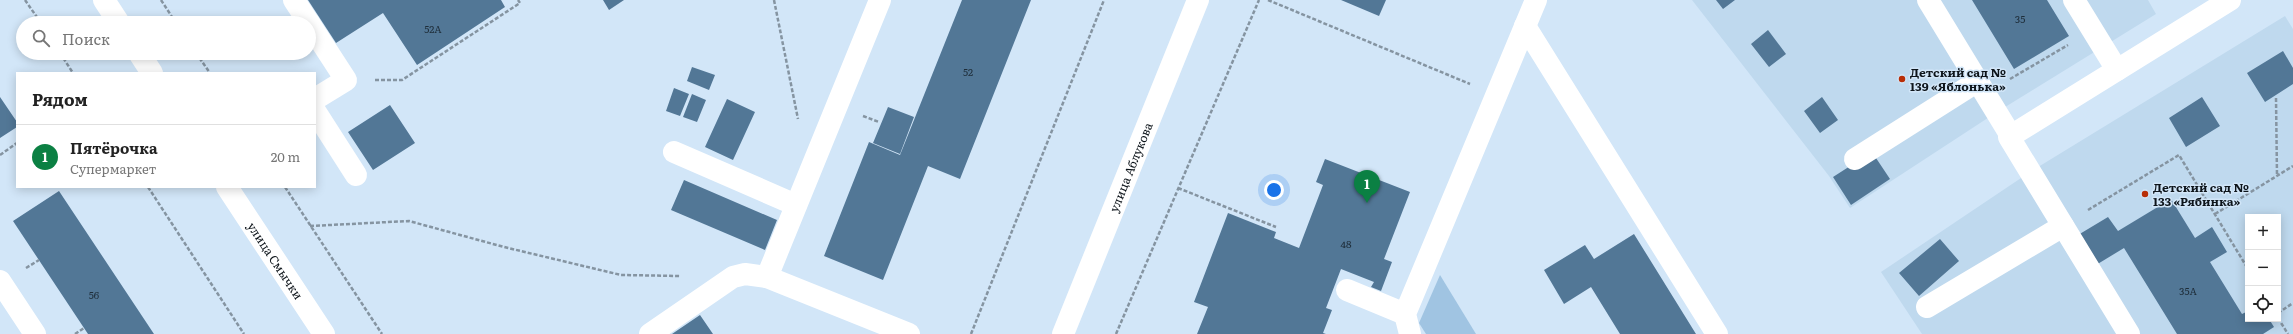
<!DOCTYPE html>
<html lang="ru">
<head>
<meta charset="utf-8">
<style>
	:root { --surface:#fff; --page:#f2f2f2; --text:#222; --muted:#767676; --line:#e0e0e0; --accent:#0b8043 }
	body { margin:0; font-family:Literata,serif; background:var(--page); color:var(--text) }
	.controls { position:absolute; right:12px; bottom:12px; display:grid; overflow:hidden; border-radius:0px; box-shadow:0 2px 10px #0003 }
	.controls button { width:36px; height:36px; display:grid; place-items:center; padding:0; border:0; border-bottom:1px solid var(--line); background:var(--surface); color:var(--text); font:20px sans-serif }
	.you { position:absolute; left:1274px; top:190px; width:14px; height:14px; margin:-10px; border:3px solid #fff; border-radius:50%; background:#1a73e8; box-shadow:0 0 0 6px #1a73e833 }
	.badge { display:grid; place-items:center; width:26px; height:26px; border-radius:50%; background:var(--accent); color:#fff; font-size:13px; font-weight:700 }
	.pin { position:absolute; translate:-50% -33px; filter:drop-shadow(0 1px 2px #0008) }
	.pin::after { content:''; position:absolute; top:21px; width:14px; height:12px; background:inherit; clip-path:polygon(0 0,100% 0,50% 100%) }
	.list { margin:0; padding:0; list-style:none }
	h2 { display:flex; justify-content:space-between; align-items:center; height:52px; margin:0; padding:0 16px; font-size:17px }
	h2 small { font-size:13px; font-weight:400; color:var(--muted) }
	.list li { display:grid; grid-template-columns:26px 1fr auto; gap:12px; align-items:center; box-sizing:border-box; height:64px; padding:0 16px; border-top:1px solid var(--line) }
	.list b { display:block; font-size:15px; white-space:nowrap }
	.list p { margin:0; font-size:13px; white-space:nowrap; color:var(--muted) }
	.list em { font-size:13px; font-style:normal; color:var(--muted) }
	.icon { flex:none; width:22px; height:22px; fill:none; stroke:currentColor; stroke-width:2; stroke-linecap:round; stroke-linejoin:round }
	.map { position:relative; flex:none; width:2293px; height:334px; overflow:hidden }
	.search { position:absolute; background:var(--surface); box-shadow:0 2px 10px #0003; left:16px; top:16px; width:300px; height:44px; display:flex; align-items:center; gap:10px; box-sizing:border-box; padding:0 14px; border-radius:22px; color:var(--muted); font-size:15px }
	.panel { position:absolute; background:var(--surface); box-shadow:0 2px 10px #0003; left:16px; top:72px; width:300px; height:116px; border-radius:0px }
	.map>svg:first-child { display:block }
	.built { fill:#bfd9ee; fill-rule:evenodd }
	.green { fill:#a0c4e2 }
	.building { fill:#527796 }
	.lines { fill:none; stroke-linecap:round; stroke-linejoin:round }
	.path { stroke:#8594a1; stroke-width:2.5; stroke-dasharray:4 2; stroke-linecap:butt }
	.minor { stroke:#fff; stroke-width:22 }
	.poi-dot { fill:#b82e07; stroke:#d2e6f8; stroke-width:1.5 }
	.labels { text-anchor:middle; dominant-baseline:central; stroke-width:3; stroke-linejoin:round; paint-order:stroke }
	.number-label { font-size:10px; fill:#1e2d39 }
	.poi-label { font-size:12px; font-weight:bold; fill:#0d141a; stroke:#d2e6f8; text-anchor:start }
	.street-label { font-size:12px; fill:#0d141a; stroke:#d2e6f8 }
</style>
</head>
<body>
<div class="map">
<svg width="2293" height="334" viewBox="0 0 2293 334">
	<rect width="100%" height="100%" fill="#d2e6f8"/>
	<path class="built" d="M1692,0H2148L2156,14L1997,112L1850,208L1829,176Z
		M2285,16L2293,29V334H1922L1881,272L2030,172ZM2248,217H2278V319H2248Z"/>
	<path class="green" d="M1440,275L1476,334H1426L1419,323Z"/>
	<path class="building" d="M308,0H501L505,7L417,65L383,13L336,43Z
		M603,0H624L609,10Z
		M962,0H1031L960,179L928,166L883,280L824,256L869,142L900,155Z
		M1341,0H1386L1379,16Z
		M1716,0H1735L1723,9Z
		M1972,0H2047L2069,36L2014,69Z
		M1768,30L1786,54L1769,67L1751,44Z
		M2283,51L2293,68V84L2265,102L2247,73Z
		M692,67L715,75L709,90L687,81Z
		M674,88L689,94L680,116L666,111Z
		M692,94L706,100L697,122L683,117Z
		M0,97L17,122V127L0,138Z
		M1822,97L1838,120L1820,133L1804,111Z
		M2202,97L2220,126L2186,147L2169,118Z
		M727,99L755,112L733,160L705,147Z
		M390,105L415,143L373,170L348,132Z
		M888,107L914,117L900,154L873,143Z
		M1872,152L1890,179L1851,205L1833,177Z
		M1325,159L1410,192L1384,259L1392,262L1381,291L1371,287L1374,282L1341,269L1326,308L1332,310L1323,333L1326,334H1197L1208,307L1194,302L1228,213L1276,232L1274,238L1299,248L1323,185L1316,182Z
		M684,180L777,220L765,250L671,210Z
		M59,191L154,334H88L84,328L13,221Z
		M2171,199L2195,238L2212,227L2227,252L2210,262L2242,314L2248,311V319H2269L2274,327L2263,334H2177L2124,248L2096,265L2078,235L2108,217L2118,231Z
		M1634,234L1696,334H1620L1591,287L1564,304L1544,270L1585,245L1594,259Z
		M1940,239L1959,261L1919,296L1899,273Z
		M700,315L713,334H672Z"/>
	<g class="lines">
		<path class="path" d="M25,0L41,23
			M161,0L176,23
			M774,0L798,119
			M1268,0L1470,84
			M60,53L73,73
			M196,53L210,73
			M2010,79L2068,45
			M375,80H402L520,3L518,0
			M2276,98L2277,176
			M863,116L879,122
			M0,155L17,143
			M148,187L244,334
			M285,187L382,334
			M1178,188L1276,227
			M2088,210L2179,155L2248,269
			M2215,214L2293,166
			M310,226L409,221L504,247L621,275L680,276
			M26,268L39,260
			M2278,313L2293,303
			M2278,318L2288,334
			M75,334L84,328
			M971,334L1104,0
			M1116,334L1259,0"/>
		<g class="minor">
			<path d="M104,0L119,23"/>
			<path d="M294,0L309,23"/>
			<path d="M880,0L767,277L909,334"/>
			<path d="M1928,0L2011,136"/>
			<path d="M2074,0L2117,70"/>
			<path d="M309,23L346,80L315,99"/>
			<path d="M1525,26L1717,334"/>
			<path d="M139,53L152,73"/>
			<path d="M315,111L356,175"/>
			<path d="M674,152L796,205"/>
			<path d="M1855,159L1978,81"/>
			<path id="s1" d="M227,187L324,334"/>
			<path d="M0,281L35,334"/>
			<path d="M1347,290L1405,314"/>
			<path d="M1927,307L2063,226"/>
			<path d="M650,334L733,277L745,274L767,277"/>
			<path id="s2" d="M1063,334L1198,0"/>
			<path d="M1410,334L1405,314L1536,0"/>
			<path d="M2129,334L2009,137L2230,0"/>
		</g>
	</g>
	<g class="poi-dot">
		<circle cx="1902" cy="79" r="4"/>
		<circle cx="2145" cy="194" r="4"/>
	</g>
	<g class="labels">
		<g class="number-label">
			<text x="2020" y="18">35</text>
			<text x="433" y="28">52А</text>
			<text x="968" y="71">52</text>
			<text x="1346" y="243">48</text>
			<text x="2188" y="290">35А</text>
			<text x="94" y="294">56</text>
		</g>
		<g class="poi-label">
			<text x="1910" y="72">Детский сад №<tspan x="1910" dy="14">139 «Яблонька»</tspan></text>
			<text x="2153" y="187">Детский сад №<tspan x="2153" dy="14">133 «Рябинка»</tspan></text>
		</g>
		<g class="street-label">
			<text stroke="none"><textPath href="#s2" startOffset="180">улица Аблукова</textPath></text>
			<text stroke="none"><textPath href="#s1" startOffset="88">улица Смычки</textPath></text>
		</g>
	</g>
</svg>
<div class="controls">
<button>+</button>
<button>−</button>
<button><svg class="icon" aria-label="locate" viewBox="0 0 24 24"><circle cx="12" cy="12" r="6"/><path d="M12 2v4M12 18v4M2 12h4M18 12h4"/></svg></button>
</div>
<div class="you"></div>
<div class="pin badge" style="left:1367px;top:203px">1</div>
<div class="search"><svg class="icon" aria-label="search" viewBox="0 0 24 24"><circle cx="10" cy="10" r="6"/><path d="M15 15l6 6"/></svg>Поиск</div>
<section class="panel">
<h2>Рядом<small></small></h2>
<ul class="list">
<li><span class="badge">1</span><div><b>Пятёрочка</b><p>Супермаркет</p></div><em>20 m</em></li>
</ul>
</section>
</div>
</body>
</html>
